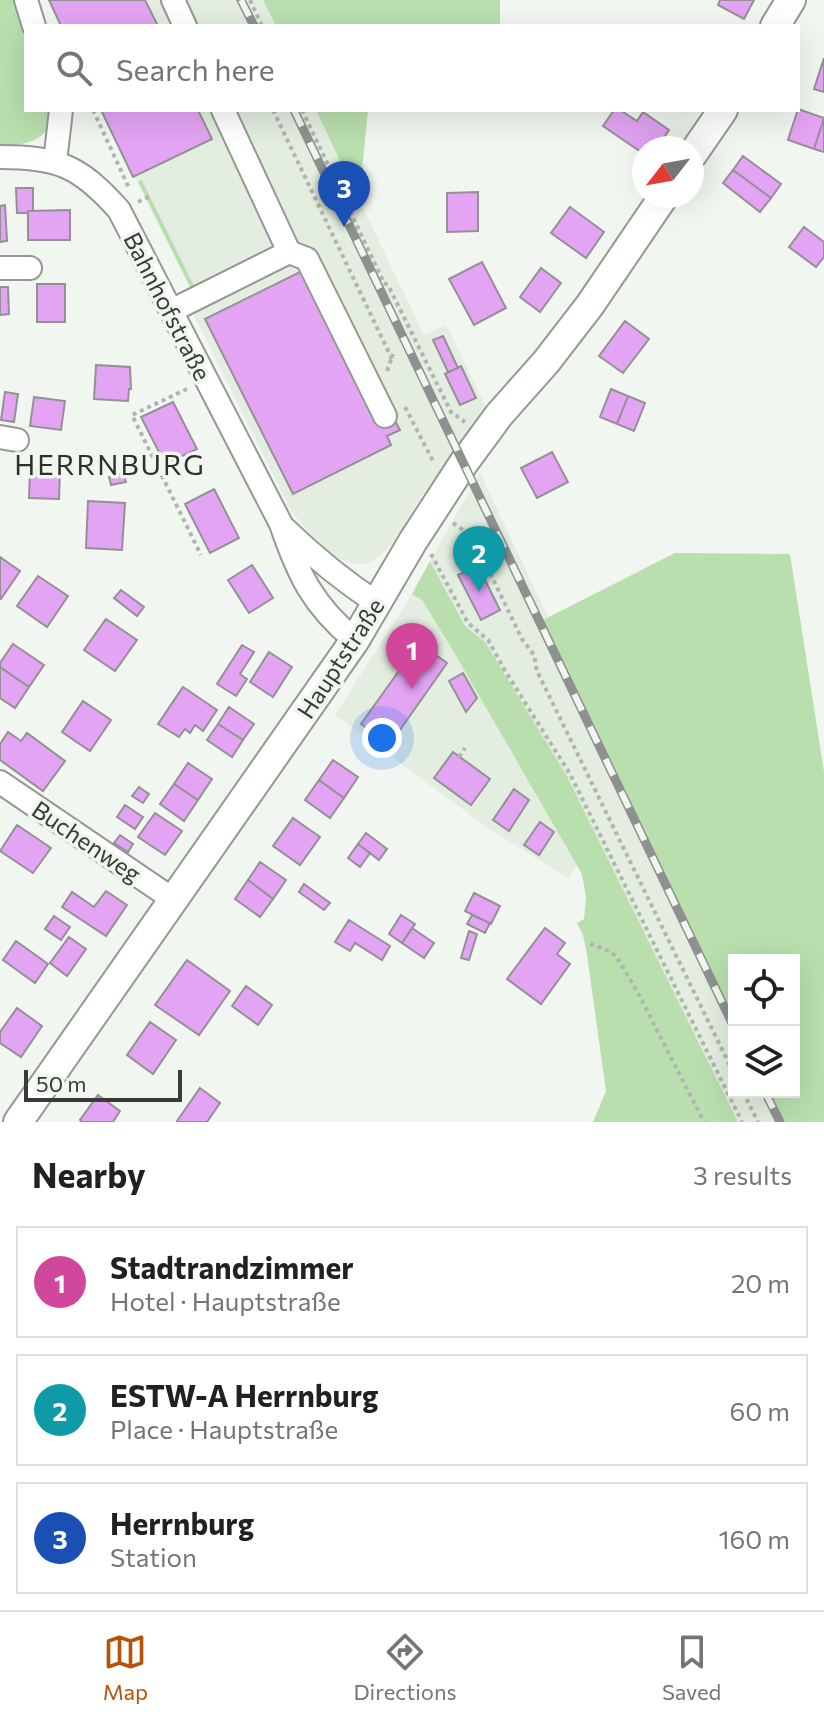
<!DOCTYPE html>
<html lang="en">
<head>
<meta charset="utf-8">
<style>
	:root { --surface:#fff; --page:#f6f6f6; --text:#202124; --muted:#757577; --line:#e0e0e0; --accent:#b45309 }
	body { margin:0; font-family:Commissioner,sans-serif; background:var(--page); color:var(--text) }
	.controls { position:absolute; right:24px; bottom:24px; display:grid; overflow:hidden; border-radius:0px; box-shadow:0 8px 32px #0002 }
	.controls button { width:72px; height:72px; display:grid; place-items:center; padding:0; border:0; border-bottom:2px solid var(--line); background:var(--surface); color:var(--text); font:40px sans-serif }
	.compass { position:absolute; left:632px; top:136px; width:72px; height:72px; border-radius:50%; background:var(--surface); box-shadow:0 8px 32px #0002; rotate:239deg }
	.scale { position:absolute; left:24px; bottom:20px; width:158px; box-sizing:border-box; padding-left:8px; border:4px solid #383b38; border-top:0; font-size:22px; line-height:28px; white-space:nowrap; color:#383b38; -webkit-text-stroke:6px #f1f7f0; paint-order:stroke }
	.you { position:absolute; left:382px; top:738px; width:28px; height:28px; margin:-20px; border:6px solid #fff; border-radius:50%; background:#1a73e8; box-shadow:0 0 0 12px #1a73e833 }
	.badge { display:grid; place-items:center; width:52px; height:52px; border-radius:50%; background:var(--accent); color:#fff; font-size:26px; font-weight:700 }
	.pin { position:absolute; translate:-50% -66px; filter:drop-shadow(0 2px 4px #0008) }
	.pin::after { content:''; position:absolute; top:42px; width:28px; height:24px; background:inherit; clip-path:polygon(0 0,100% 0,50% 100%) }
	.list { margin:0; padding:0; list-style:none }
	h2 { display:flex; justify-content:space-between; align-items:center; height:104px; margin:0; padding:0 32px; font-size:34px }
	h2 small { font-size:26px; font-weight:400; color:var(--muted) }
	.list li { display:grid; grid-template-columns:52px 1fr auto; gap:24px; align-items:center; box-sizing:border-box; height:112px; margin:0 16px 16px; padding:0 16px; border:2px solid var(--line); border-radius:0px }
	.list b { display:block; font-size:30px; white-space:nowrap }
	.list p { margin:0; font-size:26px; white-space:nowrap; color:var(--muted) }
	.list em { font-size:26px; font-style:normal; color:var(--muted) }
	.icon { flex:none; width:44px; height:44px; fill:none; stroke:currentColor; stroke-width:2; stroke-linecap:round; stroke-linejoin:round }
	.map { position:relative; flex:none; width:824px; height:1122px; overflow:hidden }
	.search { position:absolute; background:var(--surface); box-shadow:0 8px 32px #0002; left:24px; right:24px; top:24px; height:88px; display:flex; align-items:center; gap:20px; box-sizing:border-box; padding:0 28px; border-radius:0px; color:var(--muted); font-size:30px }
	.sheet { height:488px; background:var(--surface) }
	nav { display:flex; justify-content:space-around; align-items:center; box-sizing:border-box; height:112px; border-top:2px solid var(--line); background:var(--surface); font-size:22px; color:var(--muted) }
	nav a { display:grid; justify-items:center; gap:4px }
	nav .on { color:var(--accent) }
	.map>svg:first-child { display:block }
	.built { fill:#e3ede0 }
	.green { fill:#b8dfad }
	.building { fill:#e3a4f3; stroke:#959096; stroke-width:2 }
	.lines { fill:none; stroke-linecap:round; stroke-linejoin:round }
	.minor-casing { stroke:#949992; stroke-width:26 }
	.major-casing { stroke:#949992; stroke-width:32 }
	.path { stroke:#b0b5b0; stroke-width:4; stroke-dasharray:4 4; stroke-linecap:butt }
	.minor { stroke:#fff; stroke-width:22 }
	.major { stroke:#fff; stroke-width:28 }
	.rail-casing { stroke:#8e928e; stroke-width:9 }
	.rail { stroke:#f1f7f0; stroke-width:6; stroke-dasharray:18; stroke-linecap:butt }
	.labels { text-anchor:middle; dominant-baseline:central; stroke-width:7; stroke-linejoin:round; paint-order:stroke }
	.street-label { font-size:24px; fill:#383b38; stroke:#f1f7f0 }
	.quarter-label { font-size:28px; letter-spacing:2px; fill:#2c302b; stroke:#f1f7f0 }
</style>
</head>
<body>
<div class="map">
<svg width="824" height="1122" viewBox="0 0 824 1122">
	<rect width="100%" height="100%" fill="#f1f7f0"/>
	<path class="built" d="M49,0H263L276,26H61Z
		M101,110H316L424,335L446,325L486,407L419,500L392,543L382,554L372,562L357,565L339,559L315,540L291,511L182,291L193,285L143,181L138,182L133,177Z
		M480,473L549,619L598,706L734,992V1092H782L796,1122H738L567,776L485,642L465,626L430,561Z
		M412,594L422,600L455,654L577,865L568,878L488,828L335,715Z"/>
	<path class="green" d="M0,0H13L26,27V110H53C51,142 26,144 0,147Z
		M263,0H500V26H276Z
		M316,110H368L359,201Z
		M142,180L194,286L190,287L138,182Z
		M675,553L790,554L824,772V1122H780L765,1092H794V960H734V1027L539,622Z
		M430,561L465,626L485,642L567,776L738,1122H593L606,1091L587,955L583,935L577,923L584,919L586,897L582,874L455,654L422,600L412,594Z"/>
	<path class="building" d="M49,0H145L158,26H61Z
		M720,0H754L744,19L718,5Z
		M824,58V92L814,89Z
		M798,109L824,118L814,149L788,140Z
		M101,110H198L212,139L133,177Z
		M614,110H620L637,121L643,112L669,130L657,148H644V154L603,126Z
		M824,118V152L814,149Z
		M743,156L781,184L771,198L733,170Z
		M733,170L771,198L760,212L723,183Z
		M16,188H33V211H28V213H17Z
		M478,192V231L447,232V193Z
		M5,205L7,241L0,242V206Z
		M570,207L604,232L586,258L551,233Z
		M70,210V240H28V211Z
		M804,227L824,242V257L816,267L789,247Z
		M482,262L506,308L474,325L449,279Z
		M541,268L561,283L540,312L520,297Z
		M304,270L391,413L400,430L387,436L391,445L293,494L205,319Z
		M37,284H65V322H37Z
		M0,287H8L9,314L0,315Z
		M625,321L649,339L623,373L599,356Z
		M443,336L458,368L448,372L433,340Z
		M96,365L130,367L131,389H129L128,401L94,399Z
		M461,366L476,398L460,405L445,374Z
		M611,389L628,396L617,424L600,417Z
		M5,392L18,394L14,422L1,420Z
		M628,396L645,403L634,431L617,424Z
		M34,397L65,401L61,430L30,426Z
		M173,402L197,449L165,464L141,417Z
		M552,452L568,482L537,498L521,468Z
		M30,470L60,472L59,499L29,498Z
		M124,473L126,482L111,485L109,477Z
		M214,489L239,538L210,553L185,504Z
		M88,501L125,503L122,550L86,548Z
		M0,557L20,571L1,599L0,598Z
		M252,565L273,598L249,613L228,580Z
		M478,566L500,610L481,620L458,575Z
		M38,576L68,596L47,627L17,606Z
		M121,590L144,607L137,616L114,598Z
		M106,619L137,640L115,671L84,650Z
		M419,643L447,663L390,744L361,724Z
		M13,644L44,665L29,687L0,667V663Z
		M242,645L254,652L240,674L247,679L236,696L217,684Z
		M269,652L292,667L273,697L250,682Z
		M0,667L29,687L15,708L0,698Z
		M463,673L477,698L466,712L449,681Z
		M183,687L217,710L203,731L195,725L190,733L185,729L179,737L158,724Z
		M83,701L111,720L90,751L62,732Z
		M229,707L254,724L243,740L218,724Z
		M218,724L243,740L232,757L207,740Z
		M8,732L21,741L27,733L65,761L43,791L0,760V744Z
		M453,752L490,779L471,805L434,778Z
		M333,760L358,777L344,798L319,780Z
		M188,763L212,779L198,800L174,784Z
		M319,780L344,798L330,818L305,800Z
		M174,784L198,800L184,821L160,804Z
		M139,787L149,794L143,803L132,796Z
		M514,789L529,800L509,831L493,820Z
		M125,805L143,817L135,829L117,817Z
		M155,813L182,831L165,855L138,837Z
		M293,818L320,837L300,865L273,846Z
		M540,822L554,832L539,855L524,845Z
		M17,825L51,848L33,873L0,851Z
		M366,833L387,849L379,860L358,844Z
		M120,835L133,844L128,852L114,843Z
		M358,844L370,853L360,867L348,858Z
		M260,862L286,880L273,899L248,880Z
		M248,880L273,899L260,917L235,899Z
		M304,884L330,903L324,910L299,892Z
		M106,891L127,905L106,936L62,907L72,892L94,907Z
		M474,893L500,906L491,924L465,911Z
		M401,915L415,924L402,943L389,934Z
		M472,915L490,923L485,933L467,924Z
		M54,916L70,927L61,940L45,929Z
		M349,920L390,946L382,960L355,943L350,951L335,942Z
		M412,928L434,943L424,958L402,943Z
		M545,928L565,943L557,954L570,964L541,1004L507,979Z
		M469,931L477,934L469,960L461,958Z
		M69,937L86,949L67,976L50,963Z
		M16,941L48,964L35,983L3,960Z
		M187,960L230,991L199,1035L155,1005Z
		M246,986L272,1005L258,1025L232,1006Z
		M17,1008L42,1026L21,1057L0,1043V1032Z
		M150,1022L176,1040L153,1074L127,1055Z
		M200,1088L220,1103L207,1122H179L177,1121Z
		M98,1095L120,1111L113,1122H82L80,1120Z"/>
	<g class="lines">
		<defs>
			<path id="minor" d="M26,0L34,26
				M173,0L185,26
				M223,110L289,252L307,259L385,416
				M0,157C58,157 80,166 119,210L281,524C298,574 313,606 355,640
				M55,162L61,110
				M0,268H30
				M171,311L289,252
				M0,437L17,440
				M284,528C313,556 343,581 377,603
				M0,782L174,900"/>
			<path id="major" d="M775,26L791,0
				M692,155L723,110
				M18,1122L355,640L413,541L463,464L499,415L546,362L590,305L664,196"/>
		</defs>
		<use href="#minor" class="minor-casing"/>
		<use href="#major" class="major-casing"/>
		<path class="path" d="M250,0L262,26
			M93,110L129,188
			M273,110L392,359
			M302,110L384,283
			M138,202L150,196
			M384,283L388,285L451,412L465,422
			M387,371L393,354
			M187,389L132,415L201,555
			M405,407L434,463
			M453,523L467,533L476,544L522,639L534,655L537,671L734,1074
			M431,554L468,623L488,640L504,669L570,774L742,1122
			M459,757L465,748
			M590,944L605,949L616,956L637,991L704,1122
			M743,1092L758,1122"/>
		<use href="#minor" class="minor"/>
		<use href="#major" class="major"/>
		<defs>
			<path id="rail" d="M241,0L254,26
				M294,110L734,1027
				M765,1092L780,1122"/>
		</defs>
		<use href="#rail" class="rail-casing"/>
		<use href="#rail" class="rail"/>
	</g>
	<g class="labels">
		<g class="street-label">
			<text transform="translate(168 306) rotate(63)">Bahnhofstraße</text>
			<text transform="translate(340 658) rotate(-57)">Hauptstraße</text>
			<text transform="translate(87 841) rotate(34)">Buchenweg</text>
		</g>
		<g class="quarter-label">
			<text x="110" y="464">HERRNBURG</text>
		</g>
	</g>
</svg>
<div class="controls">
<button><svg class="icon" aria-label="locate" viewBox="0 0 24 24"><circle cx="12" cy="12" r="6"/><path d="M12 2v4M12 18v4M2 12h4M18 12h4"/></svg></button>
<button><svg class="icon" aria-label="layers" viewBox="0 0 24 24"><path d="M12 4l9 5-9 5-9-5zM3 14l9 5 9-5"/></svg></button>
</div>
<svg class="compass" viewBox="-18 -18 36 36"><path d="M0-13l5 13h-10z" fill="#e53935"/><path d="M0 13l5-13h-10z" fill="#757577"/></svg>
<div class="scale">50 m</div>
<div class="you"></div>
<div class="pin badge" style="left:412px;top:689px;background:#d1479c">1</div>
<div class="pin badge" style="left:479px;top:592px;background:#0f9aa8">2</div>
<div class="pin badge" style="left:344px;top:227px;background:#1a4fb4">3</div>
<div class="search"><svg class="icon" aria-label="search" viewBox="0 0 24 24"><circle cx="10" cy="10" r="6"/><path d="M15 15l6 6"/></svg>Search here</div>
</div>
<section class="sheet">
<h2>Nearby<small>3 results</small></h2>
<ul class="list">
<li><span class="badge" style="background:#d1479c">1</span><div><b>Stadtrandzimmer</b><p>Hotel · Hauptstraße</p></div><em>20 m</em></li>
<li><span class="badge" style="background:#0f9aa8">2</span><div><b>ESTW-A Herrnburg</b><p>Place · Hauptstraße</p></div><em>60 m</em></li>
<li><span class="badge" style="background:#1a4fb4">3</span><div><b>Herrnburg</b><p>Station</p></div><em>160 m</em></li>
</ul>
</section>
<nav>
<a class="on"><svg class="icon" aria-label="map" viewBox="0 0 24 24"><path d="M3 6l6-2 6 2 6-2v14l-6 2-6-2-6 2zM9 4v14M15 6v14"/></svg>Map</a>
<a><svg class="icon" aria-label="directions" viewBox="0 0 24 24"><path d="M12 3l9 9-9 9-9-9zM9 14v-3h6M13 9l2 2-2 2"/></svg>Directions</a>
<a><svg class="icon" aria-label="saved" viewBox="0 0 24 24"><path d="M7 4h10v16l-5-4-5 4z"/></svg>Saved</a>
</nav>
</body>
</html>
